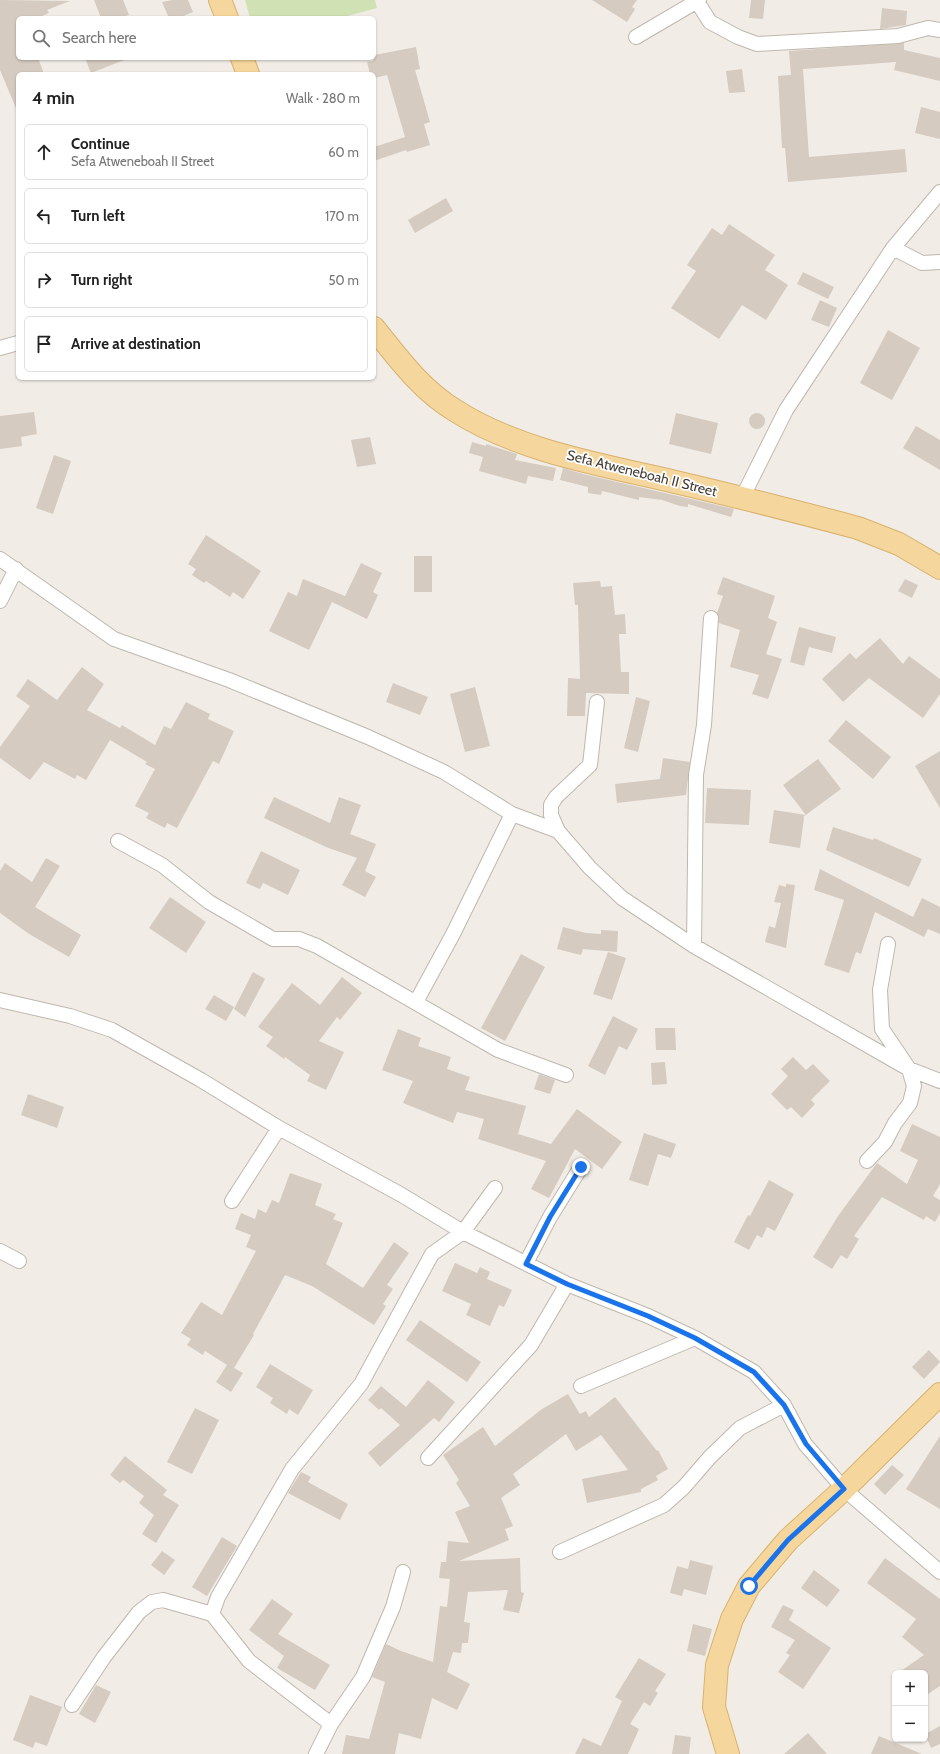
<!DOCTYPE html>
<html lang="en">
<head>
<meta charset="utf-8">
<style>
	:root { --surface:#fff; --page:#f6f6f6; --text:#222; --muted:#767676; --line:#e0e0e0 }
	body { margin:0; font-family:Cabin,sans-serif; background:var(--page); color:var(--text) }
	.controls { position:absolute; right:12px; bottom:12px; display:grid; overflow:hidden; border-radius:6px; box-shadow:0 1px 3px #0004 }
	.controls button { width:36px; height:36px; display:grid; place-items:center; padding:0; border:0; border-bottom:1px solid var(--line); background:var(--surface); color:var(--text); font:20px sans-serif }
	.stop { position:absolute; width:12px; height:12px; margin:-9px; border:3px solid #1a73e8; border-radius:50%; background:#fff }
	.stop.end { background:#1a73e8; border-color:#fff; box-shadow:0 1px 4px #0008 }
	.list { margin:0; padding:0; list-style:none }
	h2 { display:flex; justify-content:space-between; align-items:center; height:52px; margin:0; padding:0 16px; font-size:17px }
	h2 small { font-size:13px; font-weight:400; color:var(--muted) }
	.list li { display:grid; grid-template-columns:26px 1fr auto; gap:12px; align-items:center; box-sizing:border-box; height:56px; margin:0 8px 8px; padding:0 8px; border:1px solid var(--line); border-radius:6px }
	.list b { display:block; font-size:15px; white-space:nowrap }
	.list p { margin:0; font-size:13px; white-space:nowrap; color:var(--muted) }
	.list em { font-size:13px; font-style:normal; color:var(--muted) }
	.icon { flex:none; width:22px; height:22px; fill:none; stroke:currentColor; stroke-width:2; stroke-linecap:round; stroke-linejoin:round }
	.map { position:relative; flex:none; width:940px; height:1754px; overflow:hidden }
	.search { position:absolute; background:var(--surface); box-shadow:0 1px 3px #0004; left:16px; top:16px; width:360px; height:44px; display:flex; align-items:center; gap:10px; box-sizing:border-box; padding:0 14px; border-radius:6px; color:var(--muted); font-size:15px }
	.panel { position:absolute; background:var(--surface); box-shadow:0 1px 3px #0004; left:16px; top:72px; width:360px; height:308px; border-radius:6px }
	.map>svg:first-child { display:block }
	.green { fill:#d0e2b3 }
	.building { fill:#d5cbc0 }
	.lines { fill:none; stroke-linecap:round; stroke-linejoin:round }
	.street-casing { stroke:#bfb7ad; stroke-width:16 }
	.primary-casing { stroke:#d8b26e; stroke-width:24 }
	.street { stroke:#fff; stroke-width:14 }
	.primary { stroke:#f5d69c; stroke-width:22 }
	.route { stroke:#1a73e8; stroke-width:5 }
	.labels { text-anchor:middle; dominant-baseline:central; stroke-width:3.5; stroke-linejoin:round; paint-order:stroke }
	.street-label { font-size:14px; fill:#443e36; stroke:#fff }
</style>
</head>
<body>
<div class="map">
<svg width="940" height="1754" viewBox="0 0 940 1754">
	<rect width="100%" height="100%" fill="#f1ede6"/>
	<path class="green" d="M245,0H375L377,8L340,18H250Z"/>
	<path class="building" d="M0,0L70,1L47,10L49,13L37,18H18V58H38L44,74H18V113L0,70Z
		M94,0H123L129,15L117,18H101Z
		M173,0H188L193,12L179,18H169L162,2Z
		M592,0H637L632,7L635,9L627,22Z
		M751,0H765L763,19L749,18Z
		M882,8L907,11L906,25L880,29Z
		M904,43V50L940,58V81L894,70L896,62L803,69L809,157L905,149L907,172L788,182L785,148H782L778,76L791,75L789,51Z
		M416,47L420,69L415,70L430,122L424,124L430,145L407,152L406,150L374,161V147L405,137L387,75L374,78V74H370L367,62L373,61L374,55Z
		M85,58H127V59L91,73Z
		M742,69L745,92L729,93L726,71Z
		M921,107L940,112V139L915,133Z
		M446,198L453,211L415,233L408,220Z
		M729,224L775,255L765,270L788,285L766,320L742,305L719,339L671,308L696,271L687,265L712,228L722,235Z
		M803,272L834,287L828,299L797,284Z
		M820,300L837,308L829,327L811,320Z
		M888,330L920,348L892,400L860,383Z
		M34,412L37,434L21,437L22,446L0,449V416Z
		M749 421a8 8 0 1 1 16 0a8 8 0 1 1-16 0Z
		M676,413L718,423L711,454L669,444Z
		M916,426L940,440V470L903,448Z
		M370,437L376,464L357,467L351,440Z
		M472,442L486,446V444L517,454L515,460L556,468L553,481L528,476L526,484L479,471L483,457L469,453Z
		M54,455L71,461L53,514L36,508Z
		M563,468L583,474L734,509L731,517L688,504V507L680,506L662,500L639,497V500L602,491L601,495L588,493V487L560,480Z
		M206,535L261,571L243,599L233,592L230,597L206,581L204,583L192,575L196,569L188,564Z
		M414,556H432V592H414Z
		M361,563L382,573L373,592L378,595L367,619L332,602L309,650L269,631L288,592L297,596L303,579L345,596Z
		M723,577L775,596L768,618L777,622L766,654L782,659L768,699L752,694L759,675L730,667L740,630L719,623L717,613L723,596L717,594Z
		M905,579L918,585L912,598L898,591Z
		M600,581L601,587L612,586L615,615L625,614L626,634H619L621,672H629V694L586,693L585,716H567L568,678L580,679L578,605H575L573,583Z
		M799,627L836,637L832,653L809,647L804,666L790,662Z
		M880,638L903,664L909,656L940,679V694L923,718L869,678L843,702L822,679L850,653L856,659Z
		M82,667L104,684L87,710L120,728L122,725L155,745L164,726L171,729L186,702L210,714L208,719L234,731L219,764L213,761L177,828L167,823L165,828L146,818L149,813L135,806L155,769L145,764L147,762L110,740L86,780L77,775L75,779L44,762L30,780L0,758V747L30,706L16,696L28,679L57,700Z
		M393,683L428,697L420,715L386,702Z
		M475,687L490,746L465,752L450,694Z
		M636,697L650,701L638,752L624,748Z
		M846,720L891,757L873,779L828,741Z
		M940,751V808L915,766Z
		M663,758L690,762L686,795L617,803L615,784L660,779Z
		M818,759L841,789L803,817L804,818L800,848L769,843L774,810L806,815L783,785Z
		M707,788L751,790L749,825L705,823Z
		M274,797L330,823L339,797L361,805L350,834L376,844L365,871L376,877L365,897L342,885L357,858L326,847L264,818Z
		M833,827L873,840L874,838L922,859L909,887L826,850Z
		M261,851L300,870L288,895L263,883L260,889L246,883Z
		M46,858L60,866L35,907L81,935L69,957L29,934L0,913V871L5,863L32,882Z
		M820,869L913,917L922,898L940,907V934L928,929L924,937L875,912L861,954L856,952L849,973L824,965L844,900L814,890Z
		M786,884L795,885L786,948L765,942L769,926L775,928L781,903L774,902L779,885L786,887Z
		M170,897L206,922L186,953L149,928Z
		M563,927L586,933L601,934V930L618,931L617,952L583,949L581,955L557,949Z
		M608,952L626,958L612,1000L593,994Z
		M521,954L545,967L505,1041L481,1028Z
		M253,972L265,979L245,1017L234,1009Z
		M342,977L362,993L340,1020L337,1017L319,1041L344,1052L326,1090L307,1081L310,1075L285,1057L284,1059L266,1046L273,1037L258,1027L292,983L320,1005Z
		M214,995L234,1007L226,1021L205,1009Z
		M613,1016L638,1029L627,1050L619,1046L605,1075L588,1066Z
		M655,1028H675L676,1050H656Z
		M398,1029L421,1038L418,1046L451,1057L447,1069L470,1077L465,1090L526,1106L518,1134L551,1144L577,1109L622,1142L602,1169L575,1149L549,1198L531,1189L546,1161L478,1139L484,1119L457,1112L453,1123L403,1103L413,1081L382,1070Z
		M793,1057L806,1070L813,1064L830,1081L811,1100L815,1104L802,1118L791,1107L787,1110L771,1094L788,1076L781,1069Z
		M665,1062L667,1084L652,1085L651,1063Z
		M539,1074L555,1080L550,1094L534,1089Z
		M28,1094L64,1107L57,1128L21,1115Z
		M912,1124L940,1137V1184L933,1196L940,1200V1213L935,1222L926,1216L924,1220L882,1197L854,1236L859,1239L847,1259L841,1255L832,1269L813,1257L838,1216L877,1163L907,1184L918,1160L900,1151Z
		M644,1133L676,1144L671,1158L658,1154L648,1186L629,1180Z
		M290,1173L322,1184L315,1205L336,1214L333,1219L343,1223L326,1264L363,1288L394,1242L409,1253L387,1285L393,1289L383,1304L386,1306L374,1325L312,1286L285,1275L253,1334L254,1335L234,1368L243,1373L231,1392L216,1382L227,1365L205,1351L203,1355L187,1345L191,1339L181,1333L201,1302L222,1315L256,1251L246,1247L251,1235L235,1229L241,1213L255,1219L258,1209L266,1213L272,1200L279,1203Z
		M769,1180L794,1194L775,1231L767,1227L762,1238L757,1235L749,1250L734,1242L748,1215L750,1216Z
		M455,1263L477,1273L480,1267L490,1272L487,1279L512,1290L504,1307L499,1305L490,1326L466,1315L471,1304L442,1291Z
		M420,1320L481,1362L467,1382L406,1340Z
		M929,1350L940,1362L924,1379L912,1367Z
		M270,1364L313,1390L298,1415L289,1409L287,1414L270,1403L273,1398L256,1387Z
		M428,1380L455,1402L439,1422L434,1418L380,1467L368,1453L400,1425L381,1408L379,1410L368,1400L381,1386L406,1407Z
		M568,1394L580,1414L586,1411L589,1417L615,1397L657,1451L658,1450L668,1469L656,1476L658,1480L641,1489V1492L587,1503L582,1479L628,1470L601,1435L576,1451L566,1434L513,1474L520,1485L501,1498L513,1526L505,1529L509,1540L459,1561L520,1558L521,1592L524,1593L519,1613L503,1610L508,1590L468,1592L464,1622L470,1623L468,1643H462L461,1653L453,1652L447,1672L470,1684L457,1710L432,1698L421,1739L399,1733L395,1754H342L346,1735L369,1739L385,1682L372,1677L386,1644L401,1651L433,1662L440,1606L447,1607L450,1579L439,1578L441,1562H446L448,1541L469,1543L455,1512L470,1506L456,1483L459,1480L443,1455L483,1427L495,1446L542,1409Z
		M195,1408L219,1420L192,1474L167,1462Z
		M940,1436V1509L906,1489Z
		M125,1456L167,1490L163,1495L179,1505L156,1543L142,1534L154,1515L139,1503L144,1496L123,1480L120,1483L110,1475Z
		M892,1465L904,1475L885,1495L874,1484Z
		M301,1472L311,1477L308,1482L348,1504L340,1520L288,1493Z
		M222,1537L237,1546L207,1596L192,1587Z
		M162,1551L175,1560L164,1575L151,1565Z
		M885,1558L940,1599V1686L925,1696V1673H898L924,1655L902,1637L916,1619L867,1583Z
		M690,1560L713,1566L706,1595L684,1589L682,1596L670,1593L677,1566L688,1569Z
		M814,1570L840,1590L827,1607L801,1588Z
		M272,1599L293,1614L278,1634L330,1665L315,1690L277,1668L284,1656L249,1630Z
		M783,1605L794,1610L789,1620L831,1648L803,1689L778,1672L790,1655L786,1653L795,1640L771,1627Z
		M693,1624L712,1629L705,1656L687,1651Z
		M639,1658L666,1674L655,1691L658,1693L650,1706L644,1702L630,1724L639,1729L628,1754H575L583,1738L601,1746L622,1701L615,1697Z
		M96,1685L111,1692L95,1723L79,1714Z
		M30,1695L62,1707L47,1746L35,1742L33,1748L13,1740Z
		M940,1726V1744L931,1748L925,1734Z
		M808,1733L827,1754H784Z
		M675,1735L691,1737L689,1754H672Z
		M879,1736L922,1754H871Z"/>
	<g class="lines">
		<defs>
			<path id="street" d="M696,0L710,22L738,37L757,44L898,36L928,28L940,30
				M636,37L699,0
				M893,248L922,263L940,262
				M0,348L18,343
				M742,498L786,410L893,248L940,192
				M0,559L114,639L229,680L368,737L444,772L512,814L558,831L590,868L622,898L694,946L909,1069L940,1081
				M0,601L16,569
				M558,831L551,815V805L556,797L590,765L597,702
				M118,841L162,865L209,902L273,939H299L317,946L498,1050L566,1075
				M694,946L696,775L704,725L711,618
				M0,1000L70,1016L112,1030L201,1080L279,1128L400,1194L463,1232L567,1284L648,1316L695,1338L754,1372L784,1405L805,1444L844,1489L940,1572
				M416,1002L453,934L512,814
				M867,1161L885,1142L895,1123L910,1103L914,1086L909,1069L882,1029L880,990L888,944
				M232,1201L279,1128
				M0,1251L19,1261
				M526,1263L550,1217L581,1167
				M581,1386L695,1338
				M428,1458L531,1345L567,1284
				M560,1552L664,1505L684,1487L710,1457L740,1428L784,1405
				M72,1705L104,1657L139,1612L152,1602L163,1600L212,1614
				M331,1724L249,1661L212,1614L218,1597L292,1469L361,1384L432,1254L463,1232L495,1188
				M316,1754L331,1724L363,1677L393,1607L403,1572"/>
			<path id="primary" d="M220,0L227,18
				M242,58L248,74
				M374,328C398,358 422,391 456,411C517,450 598,464 667,480C731,495 795,511 858,528L899,544L940,568
				M728,1754L714,1707L717,1665L732,1619L749,1586L788,1540L844,1489L940,1394"/>
		</defs>
		<use href="#street" class="street-casing"/>
		<use href="#primary" class="primary-casing"/>
		<use href="#street" class="street"/>
		<use href="#primary" class="primary"/>
	</g>
	<g class="lines">
		<path class="route" d="M581,1167L550,1217L526,1264L567,1284L648,1316L695,1338L754,1372L784,1405L806,1444L844,1489L788,1540L749,1586"/>
	</g>
	<g class="labels">
		<g class="street-label">
			<text transform="translate(642 473) rotate(14)">Sefa Atweneboah II Street</text>
		</g>
	</g>
</svg>
<div class="controls">
<button>+</button>
<button>−</button>
</div>
<div class="stop" style="left:749px;top:1586px"></div>
<div class="stop end" style="left:581px;top:1167px"></div>
<div class="search"><svg class="icon" aria-label="search" viewBox="0 0 24 24"><circle cx="10" cy="10" r="6"/><path d="M15 15l6 6"/></svg>Search here</div>
<section class="panel">
<h2>4 min<small>Walk · 280 m</small></h2>
<ul class="list">
<li><svg class="icon" aria-label="ahead" viewBox="0 0 24 24"><path d="M12 20V5M6 11l6-6 6 6"/></svg><div><b>Continue</b><p>Sefa Atweneboah II Street</p></div><em>60 m</em></li>
<li><svg class="icon" aria-label="left" viewBox="0 0 24 24"><path d="M17 20v-9H6M10 6l-5 5 5 5"/></svg><div><b>Turn left</b></div><em>170 m</em></li>
<li><svg class="icon" aria-label="right" viewBox="0 0 24 24"><path d="M7 20v-9h11M14 6l5 5-5 5"/></svg><div><b>Turn right</b></div><em>50 m</em></li>
<li><svg class="icon" aria-label="arrive" viewBox="0 0 24 24"><path d="M6 21V4h12l-3 4 3 4H6"/></svg><div><b>Arrive at destination</b></div></li>
</ul>
</section>
</div>
</body>
</html>
